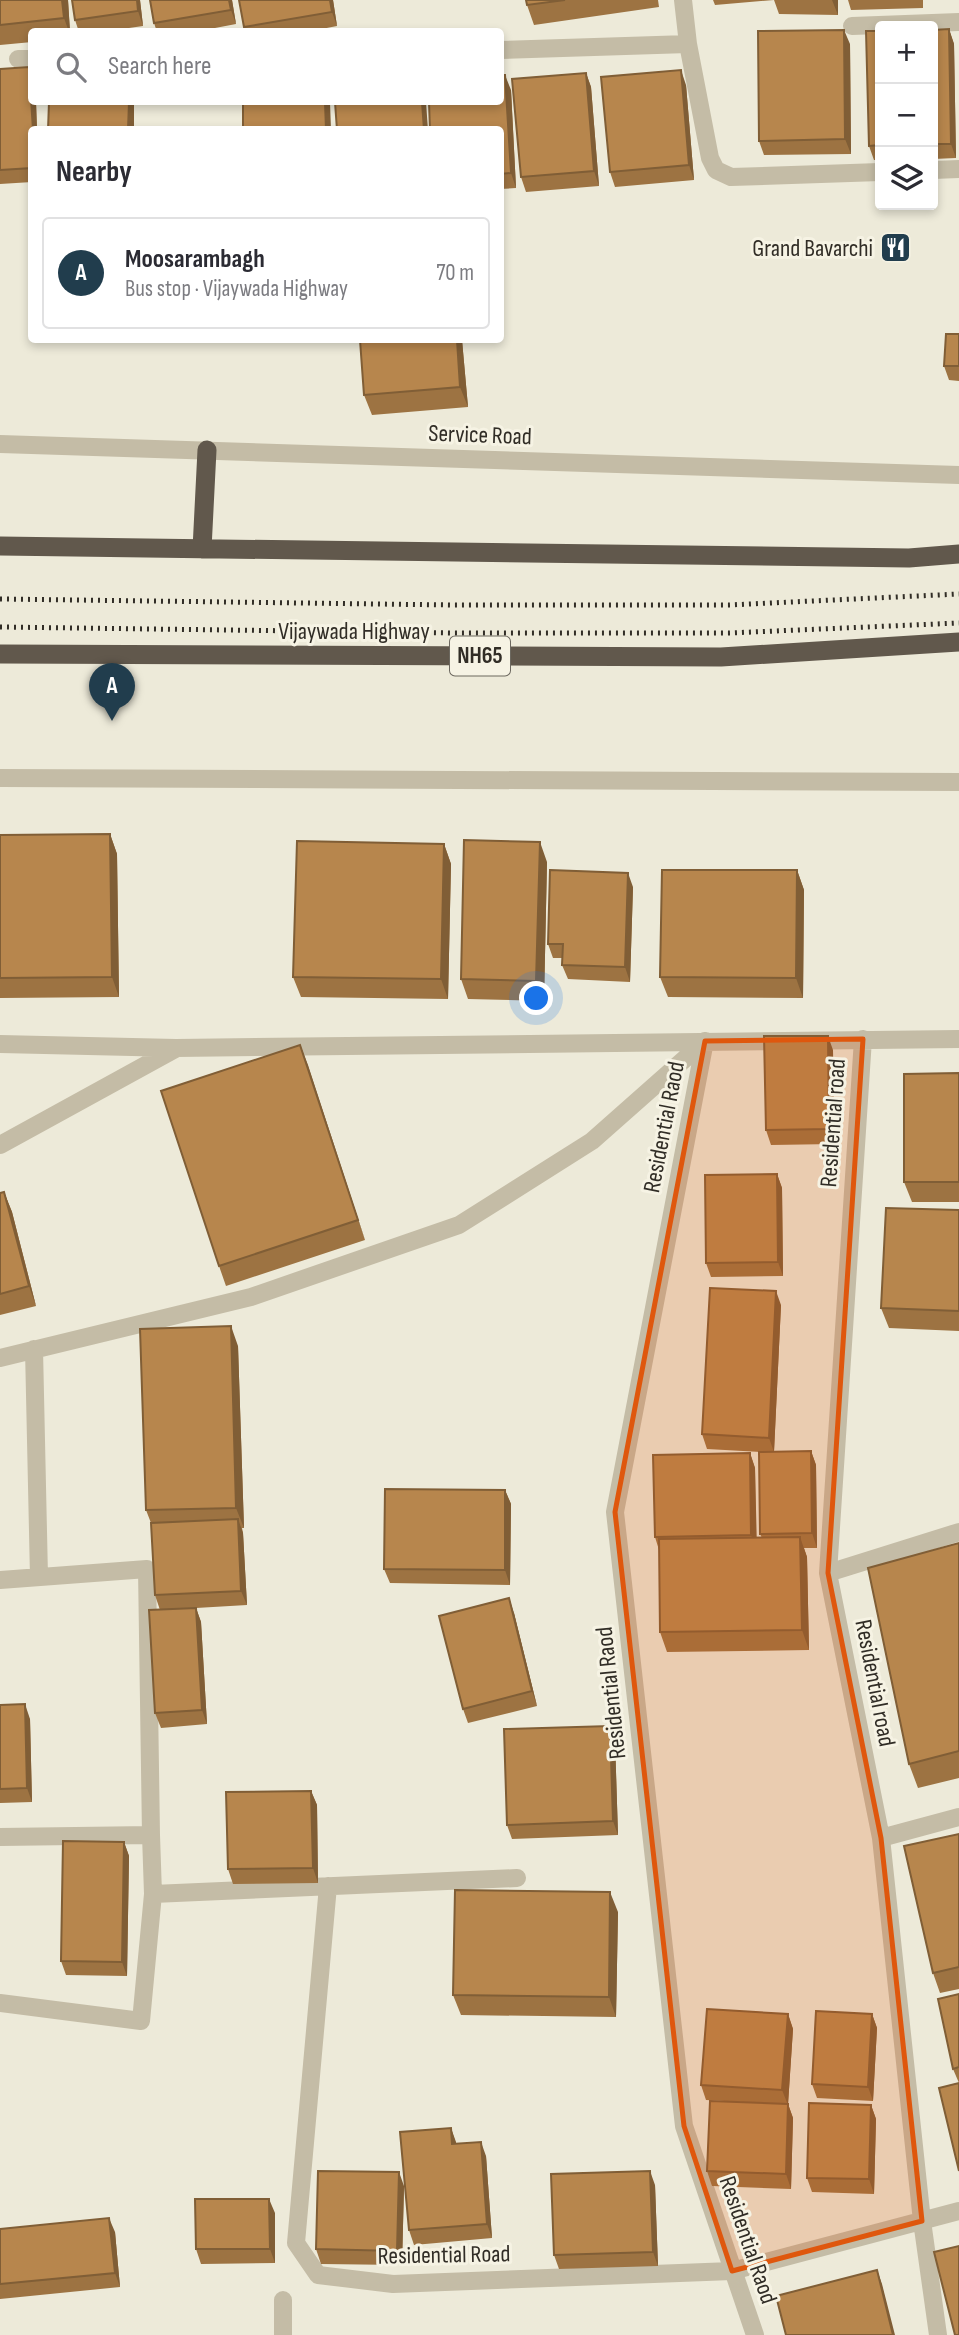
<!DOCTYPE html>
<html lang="en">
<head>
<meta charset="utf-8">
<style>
	:root { --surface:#fff; --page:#f2f2f3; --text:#2b2b33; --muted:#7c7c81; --line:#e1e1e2; --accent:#213d4d }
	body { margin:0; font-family:"Sofia Sans Condensed",sans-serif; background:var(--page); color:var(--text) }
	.controls { position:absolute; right:21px; top:21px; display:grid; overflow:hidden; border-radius:7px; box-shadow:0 4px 10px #0003 }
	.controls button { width:63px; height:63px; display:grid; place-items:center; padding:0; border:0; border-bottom:2px solid var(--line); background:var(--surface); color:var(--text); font:35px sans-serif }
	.you { position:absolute; left:537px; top:999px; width:24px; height:24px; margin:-18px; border:5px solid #fff; border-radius:50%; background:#1a73e8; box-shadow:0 0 0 10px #1a73e833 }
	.badge { display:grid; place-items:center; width:46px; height:46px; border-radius:50%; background:var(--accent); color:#fff; font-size:23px; font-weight:700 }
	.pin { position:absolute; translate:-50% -58px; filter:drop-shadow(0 2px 4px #0008) }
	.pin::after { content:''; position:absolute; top:37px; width:24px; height:21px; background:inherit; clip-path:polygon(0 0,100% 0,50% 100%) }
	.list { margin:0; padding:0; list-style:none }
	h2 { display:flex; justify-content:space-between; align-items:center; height:91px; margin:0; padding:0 28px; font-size:30px }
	h2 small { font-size:23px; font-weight:400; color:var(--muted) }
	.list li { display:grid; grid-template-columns:46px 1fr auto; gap:21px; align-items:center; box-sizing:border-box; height:112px; margin:0 14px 14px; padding:0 14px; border:2px solid var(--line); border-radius:7px }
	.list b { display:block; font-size:26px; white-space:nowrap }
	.list p { margin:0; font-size:23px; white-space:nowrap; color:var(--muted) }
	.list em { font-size:23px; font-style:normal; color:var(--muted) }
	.icon { flex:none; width:38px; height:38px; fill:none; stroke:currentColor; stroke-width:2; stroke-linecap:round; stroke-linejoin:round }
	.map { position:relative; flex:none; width:959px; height:2335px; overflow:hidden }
	.search { position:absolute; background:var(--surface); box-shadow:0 4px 10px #0003; left:28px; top:28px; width:476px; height:77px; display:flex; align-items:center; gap:18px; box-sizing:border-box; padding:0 24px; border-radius:7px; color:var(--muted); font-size:26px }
	.panel { position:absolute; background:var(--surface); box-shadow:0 4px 10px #0003; left:28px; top:126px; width:476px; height:217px; border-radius:7px }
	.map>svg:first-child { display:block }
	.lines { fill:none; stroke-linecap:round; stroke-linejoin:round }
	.minor { stroke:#c4bca6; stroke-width:18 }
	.trunk { stroke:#61584c; stroke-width:19 }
	.rail { stroke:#312d26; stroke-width:5; stroke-dasharray:2 5; stroke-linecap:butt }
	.wall { fill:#9d7342 }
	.shaded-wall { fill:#805e36 }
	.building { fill:#b7864d; stroke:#805e36; stroke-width:2 }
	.marked { fill:#df570d; fill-opacity:0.2; stroke:#df570d; stroke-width:5; stroke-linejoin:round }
	.labels { text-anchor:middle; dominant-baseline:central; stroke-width:6; stroke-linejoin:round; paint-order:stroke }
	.shield { fill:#f6f3e4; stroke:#6c685f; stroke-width:2 }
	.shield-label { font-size:23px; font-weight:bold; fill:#312d26 }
	.poi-label { font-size:24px; fill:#312d26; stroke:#f6f3e4; text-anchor:end }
	.street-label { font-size:24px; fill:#312d26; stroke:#f6f3e4 }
</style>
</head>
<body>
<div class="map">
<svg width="959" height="2335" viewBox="0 0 959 2335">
	<rect width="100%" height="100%" fill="#edead9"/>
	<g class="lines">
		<path class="minor" d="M683,0L688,44L710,158L716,170L731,177L880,172
			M852,26L959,22
			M500,50L688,44
			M18,59H32
			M933,170L959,169
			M0,444L959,475
			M0,778L959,782
			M863,1039L828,1573L881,1838L922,2221L938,2335
			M705,1041L615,1512L684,2126L755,2335
			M0,1044L176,1048L959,1039
			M0,1145L175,1049
			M34,1349L39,1577
			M0,1358L251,1297L459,1225L592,1141L705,1041
			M828,1573L959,1532
			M0,1580L147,1569L151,1835
			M0,1837L151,1835L153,1894L141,2021L0,2003
			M881,1838L959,1817
			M328,1886L296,2243L318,2275L393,2284L732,2271L959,2211
			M153,1894L517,1878
			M283,2300V2335"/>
		<path class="trunk" d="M0,546L909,558L959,554
			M202,549L207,450
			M0,654L721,657L959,642"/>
		<path class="rail" d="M0,599L453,605H729L959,594
			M0,627L453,633H729L959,623"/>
	</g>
	<path class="wall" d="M0,0H68L70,32H32V42L0,45Z
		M140,0L143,26L101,32H79L75,20Z
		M150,0H232L236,24L194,32H157L154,23Z
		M333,0L337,26L306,32H246L244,27Z
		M526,0H658L659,7L534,25L527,5Z
		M713,0H838V15L779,14L774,0L715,5Z
		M848,0H923V8L851,10Z
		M949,29L954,44L956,158L933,159V30Z
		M880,31V160H874L869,146Z
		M850,44L851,154L764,155L759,141Z
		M29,67L32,73V102H36L37,130H32V182L0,184V69Z
		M586,73L591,87L599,186L526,192L521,177Z
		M686,85L694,180L615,187L610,172Z
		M511,90L516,188L500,189V130Z
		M959,334V381L949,380L944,366Z
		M462,340L468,407L372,415L364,395Z
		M110,834L117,854L119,997L0,998V835Z
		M444,844L451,864L448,999L301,997L293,977Z
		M547,862L544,1001L468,999L461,979Z
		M797,870L804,890L803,998L668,997L660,977Z
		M633,887L630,982L568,979L562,965L563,958H553L548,944Z
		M300,1045L365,1240L226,1286L219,1266Z
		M833,1050L834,1144L771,1145L766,1130Z
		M959,1073V1202H912L904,1182Z
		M777,1174L782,1188L783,1276L711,1277L706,1263Z
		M4,1192L12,1212L36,1306L0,1315V1193Z
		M959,1210V1331L889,1328L881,1308Z
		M781,1305L774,1451H811L816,1465L817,1548H804L807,1557L809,1650L667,1652L660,1632L659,1550L655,1537L750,1453L755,1468L756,1538H762L760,1534L761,1452L707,1449L702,1434Z
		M238,1346L244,1528H242L243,1533L247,1605L196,1608L201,1622L207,1724L161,1728L155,1713L160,1610L155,1595L151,1523L146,1510Z
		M505,1490L511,1504L510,1585L390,1583L384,1569Z
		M959,1543V1778L918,1788L909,1764Z
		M514,1613L537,1706L468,1723L463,1709Z
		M0,1705L30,1719L32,1802L0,1803Z
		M610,1726L615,1740L618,1835L512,1839L507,1825Z
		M311,1791L317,1805L318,1883L233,1884L228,1869Z
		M959,1834V1989L940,1993L933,1973Z
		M124,1842L129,1856L127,1976L66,1975L61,1961Z
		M618,1912L616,2017L461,2015L453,1995Z
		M959,1994V2083L953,2069Z
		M788,2014L793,2029L788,2104L793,2118L791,2189L712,2186L707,2171L761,2103L706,2100L701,2085Z
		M872,2014L877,2028L873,2101L817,2098L812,2084Z
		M871,2105L876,2119L874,2194L812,2192L807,2178Z
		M451,2128L456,2144L486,2156L492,2238L414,2245L409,2230Z
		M655,2185L658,2266L559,2269L554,2255Z
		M404,2186L402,2265L321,2264L316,2249Z
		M275,2213V2263L201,2264L196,2249Z
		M0,2229L115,2232L120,2287L0,2299Z"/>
	<path class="shaded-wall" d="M62,0H68L70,32H69L64,18Z
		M137,0H140L143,26L138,11Z
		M229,0H232L236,24L231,10Z
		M330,0H333L337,26L332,12Z
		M832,0H838V15Z
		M949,29L954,44L956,158L951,144Z
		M844,30L850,44L851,154L845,139Z
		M29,67L32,73V102H36L37,130H33Z
		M681,70L686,85L694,180L689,165Z
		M586,73L591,87L599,186L594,171Z
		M505,75L511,90L516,188L511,173Z
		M129,102H134V130H128Z
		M325,102H330L331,130H326Z
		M422,102H426L428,130H424Z
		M457,340H462L468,407L460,387Z
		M110,834L117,854L119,997L112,977Z
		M540,842L547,862L544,1001L536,981Z
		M444,844L451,864L448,999L441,979Z
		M797,870L804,890L803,998L796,978Z
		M628,873L633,887L630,982L625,967Z
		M828,1036L833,1050L834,1144L829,1129Z
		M300,1045L308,1065L365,1240L358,1220Z
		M777,1174L782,1188L783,1276L778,1262Z
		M4,1192L12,1212L36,1306L29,1286Z
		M776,1291L781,1305L774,1452L769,1438Z
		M231,1326L238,1346L244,1528L236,1508Z
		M811,1451L816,1465L817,1548L812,1533Z
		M750,1453L755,1468L757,1550L751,1535Z
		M505,1490L511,1504L510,1585L505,1570Z
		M238,1519L243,1533L247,1605L241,1591Z
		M800,1537L807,1557L809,1650L802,1630Z
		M509,1598L514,1613L537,1706L532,1691Z
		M196,1608L201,1622L207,1724L202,1710Z
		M25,1704L30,1719L32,1802L27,1788Z
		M610,1726L615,1740L618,1835L613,1821Z
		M311,1791L317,1805L318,1883L313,1868Z
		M124,1842L129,1856L127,1976L122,1962Z
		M610,1892L618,1912L616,2017L609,1997Z
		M788,2014L793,2029L788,2105L782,2090Z
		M872,2014L877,2028L873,2101L868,2087Z
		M788,2104L793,2118L791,2189L786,2174Z
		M871,2105L876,2119L874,2194L869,2179Z
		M451,2128L456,2142L457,2159L452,2144Z
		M481,2142L486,2156L492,2238L487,2224Z
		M650,2171L655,2185L658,2266L653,2252Z
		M399,2172L404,2186L402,2265L397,2251Z
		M269,2199L275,2213V2263L270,2249Z
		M109,2218L115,2232L120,2287L115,2273Z
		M877,2270L882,2284L895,2335H893Z"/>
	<path class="building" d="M0,0H62L64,18L0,25Z
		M72,0H137L138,11L75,20Z
		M150,0H229L231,10L154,23Z
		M239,0H330L332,12L244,27Z
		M526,0H565L527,5Z
		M949,29L951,144H933V30Z
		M844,30L845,139L759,141L758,31Z
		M866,31H880V145L869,146Z
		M29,67L33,130H32V168L0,170V69Z
		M681,70L689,165L610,172L601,77Z
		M586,73L594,171L521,177L512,79Z
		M500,75H505L511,173L500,174V130H430L429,102H500Z
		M49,102H129L128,130H48Z
		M243,102H325L326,130H243Z
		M335,102H422L424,130H337Z
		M946,334H959V366H944Z
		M360,340H457L460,387L364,395Z
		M110,834L112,977L0,978V835Z
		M464,840L540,842L536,981L461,979Z
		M297,841L444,844L441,979L293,977Z
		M550,870L628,873L625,967L562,965L563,944H548Z
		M662,870H797L796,978L660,977Z
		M764,1036H828L829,1129L766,1130Z
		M300,1045L358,1220L219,1266L161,1091Z
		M959,1073V1182H904V1074Z
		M777,1174L778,1262L706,1263L705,1175Z
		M4,1192L29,1286L0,1294V1193Z
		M886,1208L959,1210V1311L881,1308Z
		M710,1288L776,1291L769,1438L702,1434Z
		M231,1326L236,1508L146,1510L140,1329Z
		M811,1451L812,1533L760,1534L759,1452Z
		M750,1453L751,1535L655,1537L653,1455Z
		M385,1489L505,1490V1570L384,1569Z
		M238,1519L241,1591L155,1595L151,1523Z
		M800,1537L802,1630L660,1632L659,1539Z
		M959,1543V1751L909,1764L868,1568Z
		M509,1598L532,1691L463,1709L439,1616Z
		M196,1608L202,1710L155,1713L149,1610Z
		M25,1704L27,1788L0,1789V1705Z
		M610,1726L613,1821L507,1825L504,1729Z
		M311,1791L313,1868L228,1869L226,1792Z
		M959,1834V1967L933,1973L904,1846Z
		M63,1841L124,1842L122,1962L61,1961Z
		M455,1890L610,1892L609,1997L453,1995Z
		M959,1994V2067L953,2069L938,1999Z
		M707,2009L788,2014L782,2090L701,2085Z
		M816,2011L872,2014L868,2087L812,2084Z
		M959,2083V2171L939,2088Z
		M710,2101L788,2104L786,2174L707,2171Z
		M809,2103L871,2105L869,2179L807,2178Z
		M451,2128L452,2144L481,2142L487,2224L409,2230L400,2132Z
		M318,2171L399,2172L397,2251L316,2249Z
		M650,2171L653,2252L554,2255L551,2174Z
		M195,2199H269L270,2249H196Z
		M109,2218L115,2273L0,2284V2229Z
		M959,2246V2335H955L934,2252Z
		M877,2270L893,2335H786L776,2296Z"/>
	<path class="marked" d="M863,1039L828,1573L881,1838L922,2221L732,2271L684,2126L615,1512L705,1041Z"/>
	<defs>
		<symbol id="restaurant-square" viewBox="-11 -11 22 22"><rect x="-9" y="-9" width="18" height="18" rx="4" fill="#213d4d" stroke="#f6f3e4"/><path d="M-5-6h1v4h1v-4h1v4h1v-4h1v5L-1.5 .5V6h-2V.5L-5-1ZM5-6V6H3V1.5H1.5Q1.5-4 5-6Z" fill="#fff"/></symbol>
	</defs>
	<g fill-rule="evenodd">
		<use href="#restaurant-square" x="878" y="230" width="35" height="35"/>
	</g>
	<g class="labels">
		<rect class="shield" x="450" y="636.5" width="60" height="39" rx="5"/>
		<g class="shield-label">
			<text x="480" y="656">NH65</text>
		</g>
		<g class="poi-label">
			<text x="873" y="248">Grand Bavarchi</text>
		</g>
		<g class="street-label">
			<text transform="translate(480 435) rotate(2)">Service Road</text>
			<text x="354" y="631">Vijaywada Highway</text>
			<text transform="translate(833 1123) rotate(-86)">Residential road</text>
			<text transform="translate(664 1127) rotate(-79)">Residential Raod</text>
			<text transform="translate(875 1683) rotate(79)">Residential road</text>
			<text transform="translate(611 1693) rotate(-96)">Residential Raod</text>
			<text transform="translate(748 2240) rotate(71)">Residential Raod</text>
			<text transform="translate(444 2255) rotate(-1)">Residential Road</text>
		</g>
	</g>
</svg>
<div class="controls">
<button>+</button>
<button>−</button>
<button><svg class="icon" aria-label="layers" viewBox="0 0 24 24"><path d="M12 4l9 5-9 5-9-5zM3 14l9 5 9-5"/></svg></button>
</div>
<div class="you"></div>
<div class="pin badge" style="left:112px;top:721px">A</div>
<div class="search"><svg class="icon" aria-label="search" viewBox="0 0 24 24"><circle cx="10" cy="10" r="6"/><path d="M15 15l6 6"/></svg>Search here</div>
<section class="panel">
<h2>Nearby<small></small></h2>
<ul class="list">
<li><span class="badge">A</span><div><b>Moosarambagh</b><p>Bus stop · Vijaywada Highway</p></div><em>70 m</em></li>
</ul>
</section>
</div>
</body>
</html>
